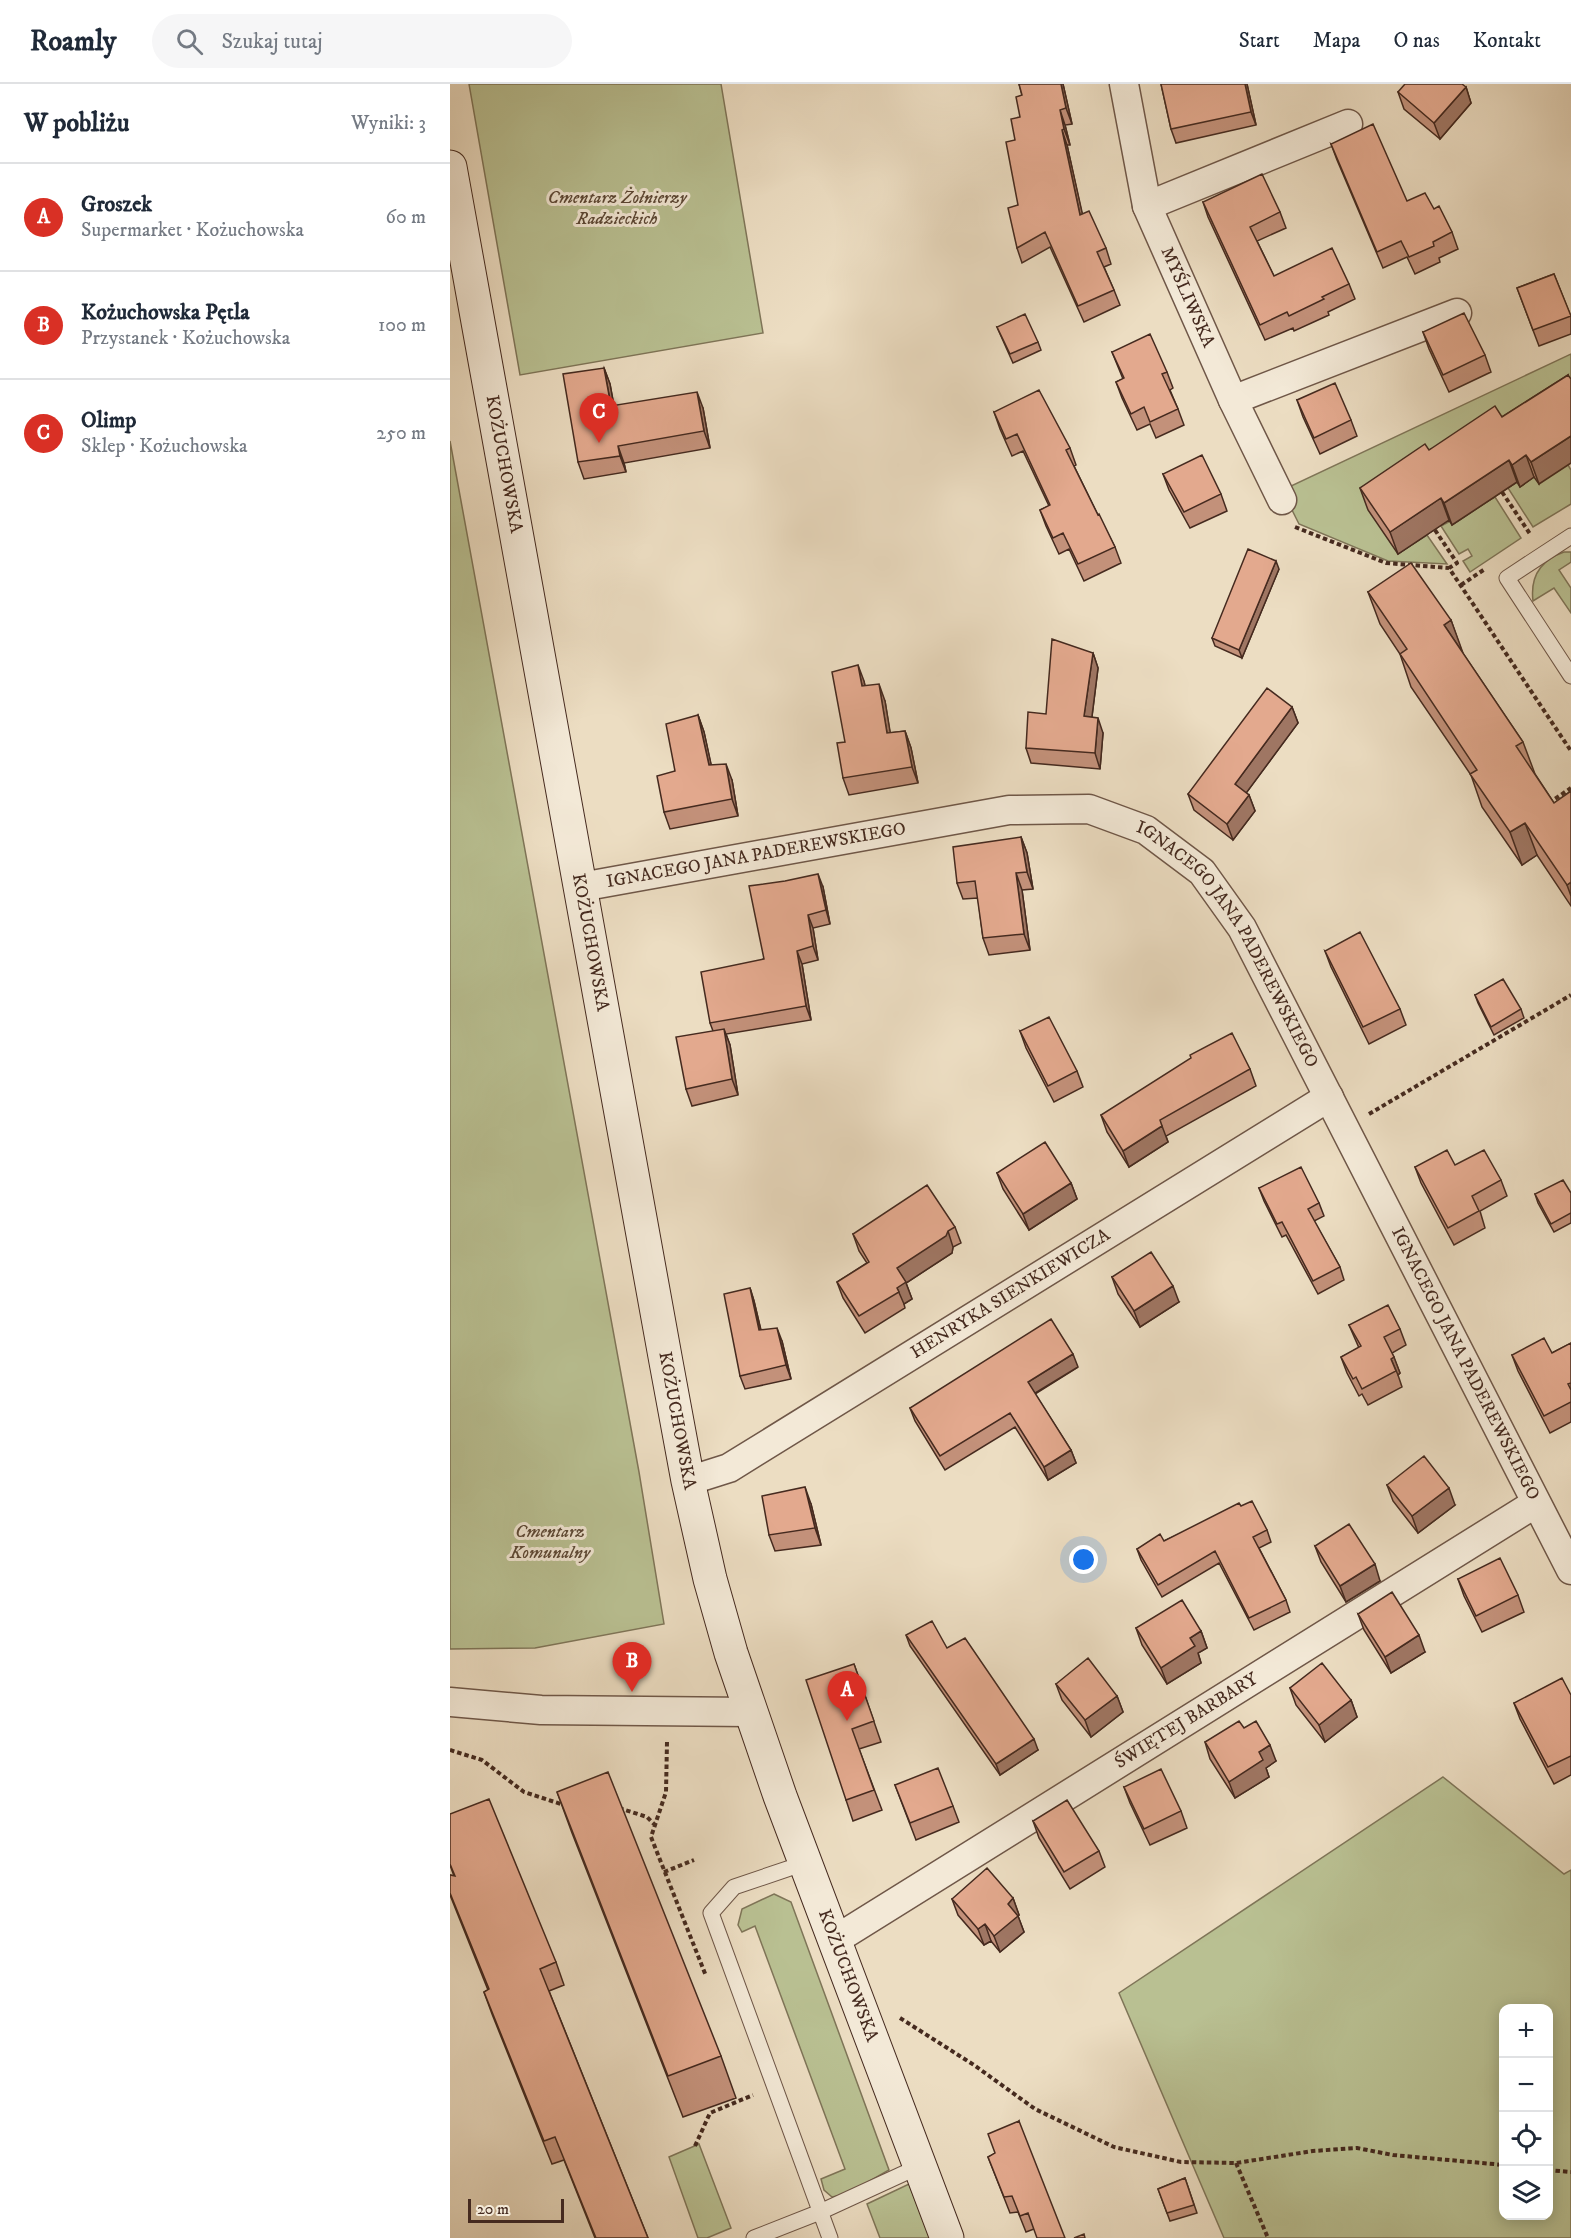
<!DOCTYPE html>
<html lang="pl">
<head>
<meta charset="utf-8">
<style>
	:root { --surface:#fff; --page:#f6f6f7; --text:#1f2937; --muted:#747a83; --line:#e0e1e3; --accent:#d93025 }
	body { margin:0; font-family:"IM FELL DW Pica",serif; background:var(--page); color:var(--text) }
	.controls { position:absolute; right:18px; bottom:18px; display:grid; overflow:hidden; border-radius:12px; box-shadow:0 3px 15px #0003 }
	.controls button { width:54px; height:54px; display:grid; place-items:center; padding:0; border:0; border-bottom:2px solid var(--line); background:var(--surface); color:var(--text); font:30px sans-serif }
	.scale { position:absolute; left:18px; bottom:15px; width:96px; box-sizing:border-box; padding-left:6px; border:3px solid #452a1f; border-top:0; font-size:16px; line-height:21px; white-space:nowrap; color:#452a1f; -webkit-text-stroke:4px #f3e9d7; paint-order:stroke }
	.you { position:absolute; left:634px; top:1476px; width:21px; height:21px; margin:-15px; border:4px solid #fff; border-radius:50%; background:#1a73e8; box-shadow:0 0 0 9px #1a73e833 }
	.badge { display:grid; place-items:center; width:39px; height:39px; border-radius:50%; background:var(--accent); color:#fff; font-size:20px; font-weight:700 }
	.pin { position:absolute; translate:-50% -50px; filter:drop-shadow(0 2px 3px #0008) }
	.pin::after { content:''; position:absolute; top:32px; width:21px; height:18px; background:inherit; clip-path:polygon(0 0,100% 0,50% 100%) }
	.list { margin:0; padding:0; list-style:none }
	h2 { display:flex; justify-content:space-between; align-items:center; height:78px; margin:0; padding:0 24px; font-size:26px }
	h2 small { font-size:20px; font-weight:400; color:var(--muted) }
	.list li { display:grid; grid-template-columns:39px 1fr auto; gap:18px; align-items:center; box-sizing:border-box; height:108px; padding:0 24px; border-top:2px solid var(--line) }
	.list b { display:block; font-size:22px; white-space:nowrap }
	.list p { margin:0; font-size:20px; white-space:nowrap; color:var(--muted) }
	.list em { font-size:20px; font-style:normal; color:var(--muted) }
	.icon { flex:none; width:33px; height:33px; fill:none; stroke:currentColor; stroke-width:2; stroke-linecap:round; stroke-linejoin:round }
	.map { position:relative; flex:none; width:1121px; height:2154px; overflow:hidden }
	header { display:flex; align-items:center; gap:36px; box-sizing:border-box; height:84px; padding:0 30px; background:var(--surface); border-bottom:2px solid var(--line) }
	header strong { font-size:28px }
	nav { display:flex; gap:33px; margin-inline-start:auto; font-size:21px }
	.search { width:420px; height:54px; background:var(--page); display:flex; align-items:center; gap:15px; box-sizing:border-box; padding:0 21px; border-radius:33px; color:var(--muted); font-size:22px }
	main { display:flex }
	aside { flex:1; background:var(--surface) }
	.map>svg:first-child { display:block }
	.green { fill:#b9c092; stroke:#7f7558; stroke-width:1.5; fill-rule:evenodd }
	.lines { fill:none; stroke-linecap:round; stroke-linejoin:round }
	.lane-casing { stroke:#6f5748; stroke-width:17 }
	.street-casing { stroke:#6f5748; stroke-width:31 }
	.secondary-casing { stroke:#452a1f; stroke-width:35 }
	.path { stroke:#452a1f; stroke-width:4; stroke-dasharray:4.5 3; stroke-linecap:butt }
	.lane { stroke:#f3e9d7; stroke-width:15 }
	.street { stroke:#f3e9d7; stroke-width:28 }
	.secondary { stroke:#f3e9d7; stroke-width:33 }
	.wall { fill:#c3917a; stroke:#452a1f; stroke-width:1.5 }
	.shaded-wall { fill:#9f7663; stroke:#452a1f; stroke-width:1.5 }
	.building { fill:#e3a98e; stroke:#452a1f; stroke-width:1.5 }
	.labels { text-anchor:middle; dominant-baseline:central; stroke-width:6; stroke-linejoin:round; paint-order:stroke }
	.park-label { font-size:18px; font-style:italic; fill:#5c4836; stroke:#f3e9d7 }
	.street-label { font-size:18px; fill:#452a1f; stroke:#f3e9d7 }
</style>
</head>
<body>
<header>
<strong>Roamly</strong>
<div class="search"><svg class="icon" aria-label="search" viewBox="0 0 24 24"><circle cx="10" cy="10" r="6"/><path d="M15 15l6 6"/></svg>Szukaj tutaj</div>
<nav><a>Start</a><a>Mapa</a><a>O nas</a><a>Kontakt</a></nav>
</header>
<main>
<aside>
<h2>W pobliżu<small>Wyniki: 3</small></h2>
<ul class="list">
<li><span class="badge">A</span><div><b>Groszek</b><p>Supermarket · Kożuchowska</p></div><em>60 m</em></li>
<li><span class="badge">B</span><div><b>Kożuchowska Pętla</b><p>Przystanek · Kożuchowska</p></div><em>100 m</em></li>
<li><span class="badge">C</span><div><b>Olimp</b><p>Sklep · Kożuchowska</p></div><em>250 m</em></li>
</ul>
</aside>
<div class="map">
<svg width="1121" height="2154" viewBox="0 0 1121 2154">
	<rect width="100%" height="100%" fill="#ecddc2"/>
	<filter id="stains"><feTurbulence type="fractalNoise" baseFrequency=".00333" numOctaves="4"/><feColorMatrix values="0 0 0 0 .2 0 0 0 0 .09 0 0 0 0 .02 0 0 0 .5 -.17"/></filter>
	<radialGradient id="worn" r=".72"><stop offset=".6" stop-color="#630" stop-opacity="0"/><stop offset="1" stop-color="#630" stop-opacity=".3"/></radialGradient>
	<path class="green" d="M19,0H271L313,249L70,291Z
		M1121,270V316L947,470L977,451L997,480L938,477L849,440L836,414L841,402Z
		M0,357L189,1388L214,1540L85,1564L0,1565Z
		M1118,381L1121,386V420L1083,443L1058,404L1067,398L1070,402L1084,393Z
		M1045,413L1071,454L1020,488L1013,477L1022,472L1018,465L1009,470L991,442Z
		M1114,468H1121V478L1109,486L1121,504V529L1104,504L1083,517C1080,492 1091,476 1114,468Z
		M993,1693L1114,1790L1121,1786V2154H774L669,1909ZM1054,1924H1098V2132H1054Z
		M324,1810L341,1818L439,2086L397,2110L382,2113L374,2106L371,2095L395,2085L305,1842L292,1848L288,1841L292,1825Z
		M249,2060L281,2144L257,2154H248L219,2073Z
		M459,2100L480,2154H430L417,2120Z"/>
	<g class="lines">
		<defs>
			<path id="lane" d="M1121,452L1057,494L1121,592
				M355,1779L284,1803L261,1829L380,2154
				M304,2154L370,2128L470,2082"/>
			<g id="street">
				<path id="s1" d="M674,0L697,122L783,316L832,416"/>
				<path d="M697,122L898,40"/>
				<path d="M783,316L1007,229"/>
				<path id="s2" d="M131,803L559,726L639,725L696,746L752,788L792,844L1121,1486"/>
				<path id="s3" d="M238,1397L279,1384L879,1013"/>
				<path d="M0,1618L91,1626L300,1628"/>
				<path id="s4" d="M385,1856L1086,1419"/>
			</g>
			<g id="secondary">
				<path id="s5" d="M0,83L216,1278L238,1397L260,1495L281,1569L330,1712L497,2154"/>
			</g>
		</defs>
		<use href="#lane" class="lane-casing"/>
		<use href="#street" class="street-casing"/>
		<use href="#secondary" class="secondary-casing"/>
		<path class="path" d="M1052,408L1080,450
			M845,443L936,479L999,484L1121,667
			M985,446L1007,479L999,484
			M1011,501L1035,485
			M1099,719L1121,704
			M919,1030L1121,911
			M217,1658L216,1708L201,1753L256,1892
			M0,1666L32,1676L74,1708L114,1721
			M169,1724L197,1733L205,1741
			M214,1788L244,1776
			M450,1934L524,1981L585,2025L664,2063L731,2078L786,2079L863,2067L907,2064L943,2071L1054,2081
			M245,2062L260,2029L303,2011
			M786,2079L818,2154
			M1098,2086L1121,2088"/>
		<use href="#lane" class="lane"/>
		<use href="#street" class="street"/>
		<use href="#secondary" class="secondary"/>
	</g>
	<path class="wall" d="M569,0H613L622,40L615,41L620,61H617L632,130L656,164L661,180L654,183L664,206L670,221L634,238L600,163L572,179L567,164L568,121L565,56L570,33L572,11Z
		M711,0H797L806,41L726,59L721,45Z
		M1016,3L1021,19L990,55L954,25L948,8Z
		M881,60L957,117L984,125L1002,148L1008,165L989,174L990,178L965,190L957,173L933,184L887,76Z
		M753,118L830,128L836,144L807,157L824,192L899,200L905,215L878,228L879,231L844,247L843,244L815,256L758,133Z
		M1104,190L1121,233V250L1089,262L1067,204Z
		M547,243L588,258L591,266L563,279Z
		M973,248L1035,271L1041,288L999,308L979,265Z
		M662,268L717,288L723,304L720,306L728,325L734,341L706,354L700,340L687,346L672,314L666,298L673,295Z
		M154,284L160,300L164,322L253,324L260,364L174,379L176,388L134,395L128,378Z
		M1118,291L1089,400L1084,393L1070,403L1067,398L1002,441L999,436L948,470L918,426L910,404L979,366L1052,333Z
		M847,316L901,336L907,352L870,370L853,333Z
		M544,328L620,364L626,381L624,382L648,431L665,463L671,479L634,497L619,465L609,470L596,442L590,426L599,422L573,367L562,372L550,345Z
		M713,390L771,410L777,427L740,444L719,406Z
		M829,485L792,574L765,562L762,554Z
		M918,508L1001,536L1012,568L1073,658L1085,690L1104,719L1121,707V822L1087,771L1072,781L1032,723L1021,691L961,603L950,570L930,540Z
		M643,569L648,584L642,633L653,649L650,685L581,679L576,664L596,630Z
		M414,597L415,602L435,617L440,649L455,647L461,664L468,699L399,711L393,694L395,658Z
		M842,623L848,639L796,709L799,711L805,727L783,756L744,726L738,710Z
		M248,631L254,648L261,681L282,696L288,732L220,745L214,728L225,687Z
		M571,753L577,769L583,805L572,806L580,866L539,871L533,854L528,814L513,815L507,799Z
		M373,803L380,840L363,844L368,876L352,880L361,936L276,950L280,961L288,1011L242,1022L236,1005L263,947L260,939Z
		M875,867L950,925L956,941L919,960L881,883Z
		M1025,911L1071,925L1074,934L1044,951L1028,919Z
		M570,947L627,987L633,1003L604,1018L576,964Z
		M800,985L806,1002L716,1052L718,1058L679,1083L657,1048L651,1031Z
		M1005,1081L1051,1096L1057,1112L1030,1127L1035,1144L1004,1161L971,1099L965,1083Z
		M547,1089L621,1099L627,1115L579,1146L553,1105Z
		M809,1104L869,1119L874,1132L864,1137L890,1183L894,1196L868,1210L836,1151L832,1153L814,1117Z
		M1121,1109V1139L1104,1148L1088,1119L1085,1110Z
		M505,1143L511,1159L503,1163L502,1169L456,1199L462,1215L454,1220L455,1224L415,1249L393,1214L387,1198L417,1179L409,1167L403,1150Z
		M662,1193L729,1218L690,1243L668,1210Z
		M300,1204L304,1217L311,1246L332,1257L341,1295L295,1305L290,1292Z
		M899,1241L950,1245L956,1261L942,1269L950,1289L948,1291L952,1303L918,1321L912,1310L909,1312L897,1289L891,1273L909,1264Z
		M1121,1259V1338L1100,1349L1068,1287L1062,1271L1102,1269Z
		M628,1283L585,1310L621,1366L626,1379L598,1396L565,1343L495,1386L465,1337L460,1324Z
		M937,1401L1005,1421L968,1449L943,1417Z
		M361,1420L371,1461L325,1467L319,1451Z
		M791,1422L817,1446L821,1458L809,1464L836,1516L840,1528L804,1546L769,1479L712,1513L691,1476L687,1465L714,1457Z
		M865,1462L930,1497L896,1518L871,1478Z
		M1008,1495L1068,1511L1074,1528L1032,1548L1014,1512Z
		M908,1530L975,1568L941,1589L914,1546Z
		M686,1544L751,1547L757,1564L748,1569L751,1579L717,1600L692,1561Z
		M456,1551L588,1666L550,1691L460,1562Z
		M404,1580L431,1658L409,1665L432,1726L403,1737L396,1716Z
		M606,1600L667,1612L673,1628L641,1653L612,1616Z
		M840,1604L901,1616L907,1633L875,1658L846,1621Z
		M1121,1611V1691L1104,1700L1070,1635L1064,1619Z
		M794,1644L826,1677L816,1684L819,1693L785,1714L760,1675L755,1658Z
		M445,1701L503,1722L509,1738L466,1756Z
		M674,1703L731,1727L737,1744L700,1761L680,1719Z
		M107,1708L271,1972L286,2014L233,2033L122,1749Z
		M0,1730L106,1878L114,1901L99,1907L198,2154H145L114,2076L102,2080L42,1930L34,1908L38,1906L0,1811V1791L4,1792L0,1781Z
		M583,1737L649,1767L655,1783L620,1805L589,1754Z
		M563,1814L569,1831L568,1832L574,1848L550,1868L541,1857L534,1861L508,1831L502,1815Z
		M569,2037L584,2145L576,2148L568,2128L560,2129L538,2073L545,2070Z
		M735,2094L747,2129L720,2137L708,2105Z"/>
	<path class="shaded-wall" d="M611,0H613L622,40L616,24Z
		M795,0H797L806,41L801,28Z
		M1016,3L1021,19L990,55L984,39Z
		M610,26L615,41L620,61L614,45Z
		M612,46L617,61L636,146L630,131Z
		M154,284L160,300L167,339L161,322Z
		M247,308L253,324L260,364L254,347Z
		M1121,352V379L1089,400L1081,378Z
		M168,362L174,379L176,388L170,372Z
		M1076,371L1084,393L1070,403L1062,381Z
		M1059,376L1067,398L1002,441L994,419Z
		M991,414L999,436L948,470L940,448Z
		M826,477L829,485L792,574L789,566Z
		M1001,536L1013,569L994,541Z
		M643,569L648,584L640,648L634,632Z
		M408,581L414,597L418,619L412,602Z
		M429,600L435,617L443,665L437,649Z
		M842,623L848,639L791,716L785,700Z
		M248,631L254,648L265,698L259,681Z
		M648,634L653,649L650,685L645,669Z
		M455,647L461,664L468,699L462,683Z
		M276,680L282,696L288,732L282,715Z
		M799,711L805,727L783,756L777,740Z
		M1075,739L1087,771L1072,781L1060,748Z
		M571,753L577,769L583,805L577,788Z
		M566,789L572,806L580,866L574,850Z
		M368,790L373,803L380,840L376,826Z
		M1121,798V812L1117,801Z
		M358,831L363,844L368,876L363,862Z
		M347,867L352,880L361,936L356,922Z
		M274,945L280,961L288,1011L282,995Z
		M712,1042L718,1058L679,1083L673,1067Z
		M621,1099L627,1115L579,1146L573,1130Z
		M498,1147L503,1163L502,1169L456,1199L462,1215L454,1220L447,1204V1184Z
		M723,1202L729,1218L690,1243L684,1227Z
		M300,1204L304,1217L314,1260L309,1246Z
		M327,1244L332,1257L341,1295L336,1281Z
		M623,1270L628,1283L582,1311L578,1298Z
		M944,1273L950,1289L948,1291L941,1275Z
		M621,1366L626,1379L598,1396L594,1383Z
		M355,1403L361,1420L371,1461L365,1444Z
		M999,1404L1005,1421L968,1449L962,1432Z
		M925,1480L930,1497L896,1518L890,1502Z
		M751,1547L757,1564L748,1569L751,1579L717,1600L711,1584L740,1554Z
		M969,1551L975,1568L941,1589L935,1573Z
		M667,1612L673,1628L641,1653L635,1636Z
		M901,1616L907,1633L875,1658L869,1641Z
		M584,1655L588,1666L550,1691L546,1680Z
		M820,1661L826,1677L816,1684L819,1693L785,1714L779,1698L809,1668Z
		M563,1814L569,1831L568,1832L574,1848L550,1868L544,1852L558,1820Z
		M535,1840L541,1857L534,1861L528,1845Z"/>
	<path class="building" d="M569,0H611L616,24L610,26L614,45L612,46L630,131L639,127L656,164L647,168L664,206L628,222L595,148L567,164L558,124L568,121L556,58L565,56L561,35L570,33L566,13L572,11Z
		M711,0H795L801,28L721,45Z
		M955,0H1012L1016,3L984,39L948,8Z
		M923,40L957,117L975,109L984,125L989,122L1002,148L983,158L984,162L959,173L951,157L927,168L881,60Z
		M812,90L830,128L800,143L824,192L882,164L899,200L872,213L874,215L839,232L837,228L810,241L753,118Z
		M1104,190L1121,232L1083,246L1067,204Z
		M1014,229L1035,271L993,291L973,248Z
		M575,230L588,258L560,270L547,243Z
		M700,250L717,288L712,290L728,325L700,338L694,323L681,330L666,298L674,294L662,268Z
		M154,284L161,322L247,308L254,347L168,362L170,372L128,378L113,290Z
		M1118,291L1121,295V352L1081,378L1076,371L1062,381L1059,376L994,419L991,414L940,448L910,404L975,360L979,366L1045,322L1052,333Z
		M885,299L901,336L864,354L847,316Z
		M589,306L620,364L616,366L648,431L649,430L665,463L628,480L613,449L603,454L590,426L600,421L567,350L556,355L544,328Z
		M752,371L771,410L734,428L713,390Z
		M798,465L826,477L789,566L762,554Z
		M961,479L1001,536L994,541L1073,658L1066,662L1104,719L1121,707V798L1117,801L1075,739L1060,748L1020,690L1027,686L950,570L957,565L918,508Z
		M602,555L643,569L634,632L648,634L645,669L576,664L578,628L596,630Z
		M408,581L412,602L429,600L437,649L455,647L462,683L393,694L387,659L395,658L382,588Z
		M817,604L842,623L785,700L799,711L777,740L738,710Z
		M248,631L259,681L276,680L282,715L214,728L207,692L225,687L216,640Z
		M571,753L577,788L566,789L574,850L533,854L525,797L507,799L503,763Z
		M368,790L376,826L358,831L363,862L347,867L356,922L260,939L251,888L314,875L299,802L335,797Z
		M910,848L950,925L913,943L875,867Z
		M1053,895L1071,925L1041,943L1025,911Z
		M599,933L627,987L598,1002L570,947Z
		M274,945L282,995L236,1005L226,953Z
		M782,949L800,985L710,1036L712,1042L673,1067L651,1031L741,974L740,971Z
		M595,1058L621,1099L573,1130L547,1089Z
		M997,1066L1005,1081L1034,1066L1051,1096L1022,1112L1029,1127L998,1144L965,1083Z
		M851,1083L869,1119L858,1125L890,1183L863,1197L832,1138L827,1140L809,1104Z
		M1113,1096L1121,1109V1129L1101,1140L1085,1110Z
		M477,1101L505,1143L498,1147L496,1152L447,1184L456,1198L447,1204L449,1208L409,1232L387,1198L419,1178L403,1150Z
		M701,1168L723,1202L684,1227L662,1193Z
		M300,1204L309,1246L327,1244L336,1281L290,1292L274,1210Z
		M938,1221L950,1245L934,1253L944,1273L941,1275L946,1287L912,1305L906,1293L903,1295L891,1273L911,1262L899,1241Z
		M601,1235L623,1270L578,1298L621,1366L594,1383L560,1329L490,1372L460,1324Z
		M1094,1254L1102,1269L1121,1259V1299L1118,1300L1121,1306V1318L1094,1332L1062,1271Z
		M974,1372L999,1404L962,1432L937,1401Z
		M355,1403L365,1444L319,1451L312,1412Z
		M802,1417L817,1446L803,1453L836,1516L799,1534L765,1467L708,1501L687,1465L710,1450L714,1457L789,1419L791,1422Z
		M899,1440L925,1480L890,1502L865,1462Z
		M1050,1474L1068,1511L1026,1532L1008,1495Z
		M942,1508L969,1551L935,1573L908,1530Z
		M732,1516L751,1547L740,1554L745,1562L711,1584L686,1544Z
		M482,1537L497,1564L515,1554L584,1655L546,1680L456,1551Z
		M638,1574L667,1612L635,1636L606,1600Z
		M872,1579L901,1616L869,1641L840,1604Z
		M404,1580L424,1637L402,1645L424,1706L396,1716L356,1596Z
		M1112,1594L1121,1611V1672L1098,1683L1064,1619Z
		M789,1637L794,1644L806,1637L820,1661L809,1668L813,1676L779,1698L755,1658Z
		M488,1684L503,1722L460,1739L445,1701Z
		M711,1685L731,1727L694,1745L674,1703Z
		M158,1688L271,1972L218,1992L107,1708Z
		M39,1715L106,1878L90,1885L198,2154H146L105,2053L94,2057L34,1908L39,1905L0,1809V1791L5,1792L0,1780V1730Z
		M617,1716L649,1767L614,1788L583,1737Z
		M537,1784L563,1814L558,1820L568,1832L544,1852L535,1840L528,1845L502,1815Z
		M569,2037L615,2154H587L578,2129L570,2132L562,2112L554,2113L538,2073L545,2069L538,2050Z
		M735,2094L744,2121L717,2129L708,2105Z
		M634,2150L635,2154H624Z"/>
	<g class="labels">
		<g class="park-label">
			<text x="167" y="114">Cmentarz Żołnierzy<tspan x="167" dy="21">Radzieckich</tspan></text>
			<text x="100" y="1448">Cmentarz<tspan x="100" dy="21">Komunalny</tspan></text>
		</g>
		<g class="street-label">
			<text stroke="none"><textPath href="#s1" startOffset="224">MYŚLIWSKA</textPath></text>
			<text stroke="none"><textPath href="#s5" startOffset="302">KOŻUCHOWSKA</textPath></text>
			<text stroke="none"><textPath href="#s2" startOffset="178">IGNACEGO JANA PADEREWSKIEGO</textPath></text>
			<text stroke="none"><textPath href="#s5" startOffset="788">KOŻUCHOWSKA</textPath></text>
			<text stroke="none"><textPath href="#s2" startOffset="718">IGNACEGO JANA PADEREWSKIEGO</textPath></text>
			<text stroke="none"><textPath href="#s3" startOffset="374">HENRYKA SIENKIEWICZA</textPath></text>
			<text stroke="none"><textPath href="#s2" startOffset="1204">IGNACEGO JANA PADEREWSKIEGO</textPath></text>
			<text stroke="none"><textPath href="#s5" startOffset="1274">KOŻUCHOWSKA</textPath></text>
			<text stroke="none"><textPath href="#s4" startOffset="414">ŚWIĘTEJ BARBARY</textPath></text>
			<text stroke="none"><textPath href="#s5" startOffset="1856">KOŻUCHOWSKA</textPath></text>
		</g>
	</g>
	<rect width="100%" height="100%" filter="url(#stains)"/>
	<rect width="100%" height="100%" fill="url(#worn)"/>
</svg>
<div class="controls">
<button>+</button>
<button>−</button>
<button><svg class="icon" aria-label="locate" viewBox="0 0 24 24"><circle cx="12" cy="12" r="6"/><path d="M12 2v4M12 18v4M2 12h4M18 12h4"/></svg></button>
<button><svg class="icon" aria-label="layers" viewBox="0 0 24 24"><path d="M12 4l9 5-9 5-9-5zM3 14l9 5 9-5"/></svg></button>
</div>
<div class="scale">20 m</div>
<div class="you"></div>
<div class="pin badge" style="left:397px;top:1637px">A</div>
<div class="pin badge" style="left:182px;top:1608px">B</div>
<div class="pin badge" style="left:149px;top:359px">C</div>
</div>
</main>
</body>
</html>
